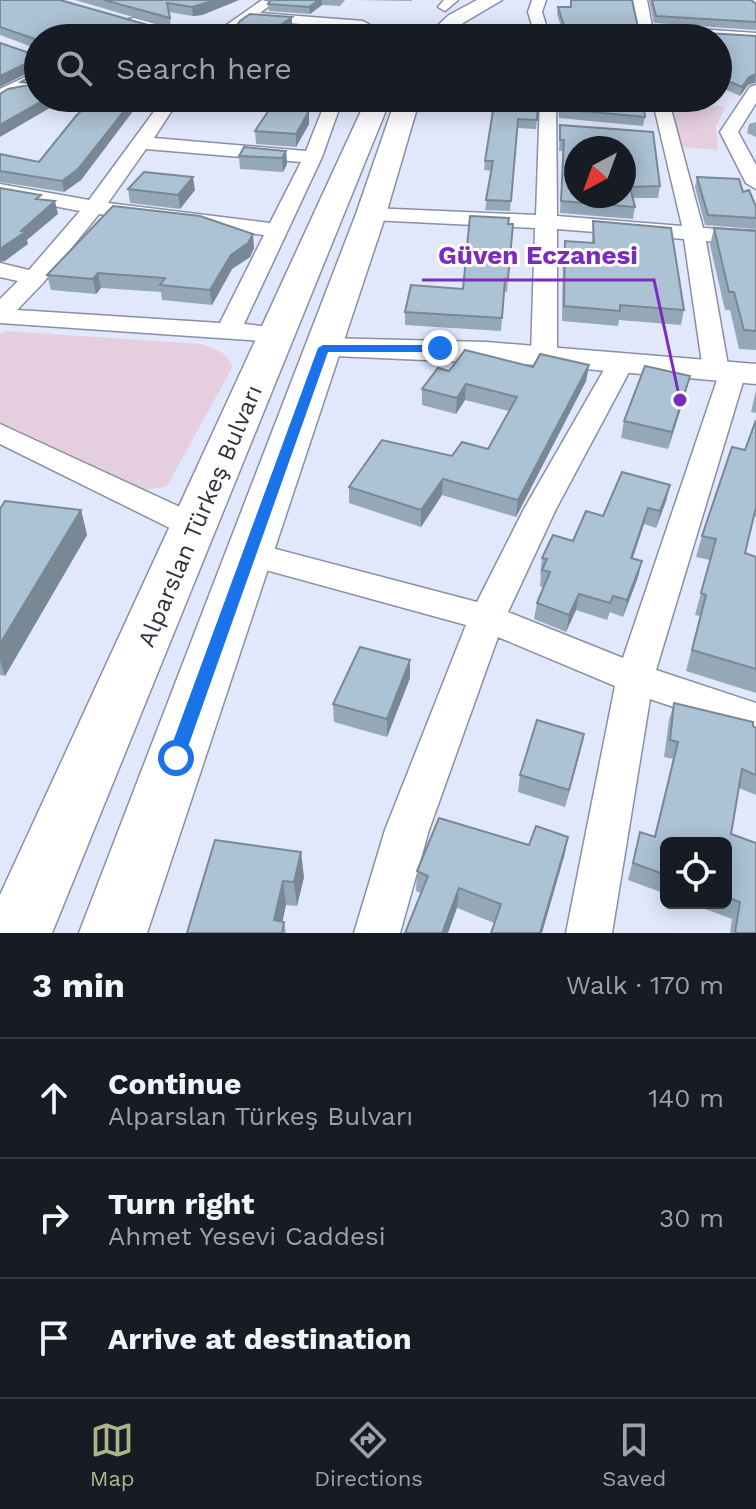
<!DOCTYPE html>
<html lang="en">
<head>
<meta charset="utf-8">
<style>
	:root { --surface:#171b24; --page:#242831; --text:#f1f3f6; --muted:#9ea1a6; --line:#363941; --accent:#aeb388 }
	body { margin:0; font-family:"Work Sans",sans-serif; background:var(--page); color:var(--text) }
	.controls { position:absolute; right:24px; bottom:24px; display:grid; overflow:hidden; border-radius:12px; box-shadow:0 4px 20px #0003 }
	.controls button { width:72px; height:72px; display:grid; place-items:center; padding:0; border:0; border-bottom:2px solid var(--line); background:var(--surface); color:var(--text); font:40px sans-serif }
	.compass { position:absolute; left:564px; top:136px; width:72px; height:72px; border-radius:50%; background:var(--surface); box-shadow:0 4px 20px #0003; rotate:221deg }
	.stop { position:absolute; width:24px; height:24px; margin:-18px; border:6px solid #1a73e8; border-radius:50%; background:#fff }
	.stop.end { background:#1a73e8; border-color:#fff; box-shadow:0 2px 8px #0008 }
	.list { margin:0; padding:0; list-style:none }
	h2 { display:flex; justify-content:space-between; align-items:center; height:104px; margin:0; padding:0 32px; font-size:34px }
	h2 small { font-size:26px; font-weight:400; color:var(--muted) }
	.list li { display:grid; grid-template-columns:52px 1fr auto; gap:24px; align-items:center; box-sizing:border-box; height:120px; padding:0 32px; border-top:2px solid var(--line) }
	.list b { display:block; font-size:30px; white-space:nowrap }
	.list p { margin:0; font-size:26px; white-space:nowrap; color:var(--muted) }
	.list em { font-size:26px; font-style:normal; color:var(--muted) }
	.icon { flex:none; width:44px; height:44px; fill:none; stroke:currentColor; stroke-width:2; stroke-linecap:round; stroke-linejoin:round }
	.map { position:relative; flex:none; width:756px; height:933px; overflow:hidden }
	.search { position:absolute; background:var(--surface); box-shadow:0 4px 20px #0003; left:24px; right:24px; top:24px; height:88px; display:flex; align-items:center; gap:20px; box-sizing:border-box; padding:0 28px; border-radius:44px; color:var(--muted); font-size:30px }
	.sheet { height:464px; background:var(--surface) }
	nav { display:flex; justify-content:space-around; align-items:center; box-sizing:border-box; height:112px; border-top:2px solid var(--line); background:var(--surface); font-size:22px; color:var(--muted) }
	nav a { display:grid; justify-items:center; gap:4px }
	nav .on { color:var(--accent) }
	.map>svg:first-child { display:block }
	.green { fill:#e5cfdf }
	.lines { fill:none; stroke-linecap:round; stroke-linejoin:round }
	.minor-casing { stroke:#888fa6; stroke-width:3 }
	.tertiary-casing { stroke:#888fa6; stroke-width:3 }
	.secondary-casing { stroke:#888fa6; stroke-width:3 }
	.minor { fill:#fff; fill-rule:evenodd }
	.tertiary { fill:#fff; fill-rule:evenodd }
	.secondary { fill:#fff; fill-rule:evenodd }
	.wall { fill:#94a8b7 }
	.shaded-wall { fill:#788895 }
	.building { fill:#acc3d5; stroke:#788895; stroke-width:2; fill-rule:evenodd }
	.route { fill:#1a73e8 }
	.labels { text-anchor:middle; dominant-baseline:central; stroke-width:6; stroke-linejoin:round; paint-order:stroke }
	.street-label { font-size:24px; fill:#30323c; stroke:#fff }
	.leader { fill:none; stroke:#7b2cbf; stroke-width:3 }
	.callout-dot { fill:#7b2cbf; stroke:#fff; stroke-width:3 }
	.callout-label { font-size:26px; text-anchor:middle; font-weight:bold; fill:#7b2cbf; stroke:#fff; stroke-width:6; stroke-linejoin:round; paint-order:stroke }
</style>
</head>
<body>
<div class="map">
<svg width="756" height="933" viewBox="0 0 756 933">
	<rect width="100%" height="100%" fill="#e2e8fc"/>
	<path class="green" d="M250,22L343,28L340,38H225Z
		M669,102L725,107L716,126L718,150L682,147Z
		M7,331L201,344L223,353L233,366L167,486L127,493L0,424V334Z"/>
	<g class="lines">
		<defs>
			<path id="minor" d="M262,0L273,3L260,13L363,21L370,25L363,29L250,20L225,38H208Z
				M444,0H458L445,11L438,7Z
				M532,0H546L542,12L550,38H536L528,12Z
				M633,0H647L652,26L756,33V41L654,35V38H640Z
				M134,18L195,35L197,38H174L129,25V19Z
				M38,71V82L0,101V89Z
				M756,85V103L738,132L756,165V189L746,183L720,132L750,87Z
				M164,98H180L154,138L306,151L327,98H343L322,157L244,324L288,329L292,334L288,339L279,342L0,323V299L18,281L0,277V263L29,270L80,211L0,196V184L89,200ZM146,149L301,162L270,223L108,203ZM99,214L264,235L220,323L17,310L43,283Z
				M540,98H556L557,216L682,226L652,98H668L703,228L756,231V245L706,241L728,365L742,366L746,372L656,670L756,703V735L650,699L612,933H566L615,686L498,637L429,830L400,933H354L385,830L466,625L237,562L232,554L237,546L249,542L477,602L524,509L609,361L613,355H631L635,361L556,509L508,612L623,658L718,377L707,376L703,370L684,239L557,229V354L553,360H535L531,354L535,228L371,220L361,214L371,208L536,215Z
				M0,424L206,519L211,527L206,535L195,538L184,535L0,444Z"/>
			<path id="tertiary" d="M323,338L486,342L756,364V384L540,365L311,355L307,348L311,341Z"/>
			<path id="secondary" d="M477,0H502L463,23L447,38H424L449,15Z
				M367,98H391L52,933H0V895Z
				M396,98H420L386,214L147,933H79L356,214Z"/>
		</defs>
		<use href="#minor" class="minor-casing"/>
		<use href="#tertiary" class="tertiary-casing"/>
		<use href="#secondary" class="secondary-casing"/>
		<use href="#minor" class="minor"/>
		<use href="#tertiary" class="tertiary"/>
		<use href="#secondary" class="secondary"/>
	</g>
	<path class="wall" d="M0,0L38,38V49L0,35Z
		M75,0H239L202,15L193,16L169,12L171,28Z
		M271,0H345L340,6L322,5L310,14L269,11L268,4Z
		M357,0H412V1Z
		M649,0H751L756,4V30L654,23Z
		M558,7L639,32L756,36V83L748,85L740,96L718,86V38L537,33L562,30L557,14Z
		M94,98H153L133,111L81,180L64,192L0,182V154L39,162Z
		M495,98L537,120L536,129L517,128L510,211L485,210L492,171L484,170L485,161Z
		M558,98H643L645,117L643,126L559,118Z
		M756,122V137L747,133L749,124Z
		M309,124L296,147L256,144L255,131Z
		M560,125L660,186L658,198H633L635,207L633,219L560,213L563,151H559Z
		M286,151L287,164L283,172L240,169L239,156Z
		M697,177L743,192L756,207V229L705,225L695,187Z
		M128,189L195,190L180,209L130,203Z
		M593,221L684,310L681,325L619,320L618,326L562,321L563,256L565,241L592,243Z
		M508,224V279L507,292L504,291L501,331L405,325V312L463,289Z
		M714,228L756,231V350L739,349L730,310H725L710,245Z
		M254,248L250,257L232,269L212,305L162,300L161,292L101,288L96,294L51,290L47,275Z
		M589,365L586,381L516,517L442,495L421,527L349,503V487L452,456L488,449L509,411L465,400L456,414L422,405V389L449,371Z
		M756,390V413L751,412Z
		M686,392L668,449L621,438L624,421Z
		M756,420V517L754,516L745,553L756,557V693L686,671L700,616L695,615L710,560L696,557L702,536L745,450Z
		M670,485L666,501L656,528L644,524L633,558L642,561L638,577L623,617L610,612L607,620L576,610L566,632L534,619L537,603L543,588L540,586L541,575H540L542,558L573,541L603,516Z
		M0,509L81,510L87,535L5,676L0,675Z
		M410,660V678L387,737L334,722L333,704Z
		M674,703L756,728V795L739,788L731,834L756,933H730L732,919L689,903H726V843H666V894L628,880L640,832L654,837L673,759L664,757L669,720Z
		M580,752L565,807L518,792L520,775Z
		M568,837L564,857L494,923L416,891L417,871Z
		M215,840L304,877L297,906L286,905L282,921L284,922L286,933H187Z"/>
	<path class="shaded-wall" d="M216,0H239L202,15L193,16L192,7Z
		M319,0H322V5L310,14L309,7Z
		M292,17V26L277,38H262Z
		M37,58L38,68L0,87V76Z
		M756,74L755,82L748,85L740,96L742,87L749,77Z
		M47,98H67L0,137V125Z
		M136,98H153L133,111L81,180L64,192L62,181L132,101Z
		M309,111V124L296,147V134Z
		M286,151L287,164L283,172L282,158Z
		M193,177L195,190L180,209L178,195Z
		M55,201L58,214L27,240L28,244L5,261L0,262V249Z
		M253,234L254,248L250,257L232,269L212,305L210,290L231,255Z
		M98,273L101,288L96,294L93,279Z
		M589,365L586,381L516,517L518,500Z
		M690,376L686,392L668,449L672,432Z
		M466,384L465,400L456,414L457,398Z
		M443,479L442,495L421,527V510Z
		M670,485L666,501L656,528L660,511Z
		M648,508L644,524L627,574L631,558Z
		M81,510L87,535L5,676L0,661V644Z
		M642,561L638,577L623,617L627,600Z
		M579,594L576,610L566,632L569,615Z
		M410,660V678L387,737V719Z
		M584,734L580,752L565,807L569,790Z
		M568,837L564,857L542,933H540Z
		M301,852L304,877L297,906L294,882Z
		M283,881L286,905L280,933L274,920Z
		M459,888L457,908L448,933H442Z"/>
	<path class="building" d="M0,0H60L173,32L175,38H38V40L0,27Z
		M104,0H216L192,7L167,3L170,18Z
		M271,0H319L309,7L268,4Z
		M571,0H632L639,32L655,33L658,30L756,36V74L749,77L742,87L718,77V38H505L507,28H533L537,33L565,29L558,7H571Z
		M652,0H751L756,4V22L656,16Z
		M250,14L292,17L262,38H228L240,21Z
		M0,43L35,55L38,53V66L37,58L0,76Z
		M38,72V98H47L0,125V94L8,89L34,84L21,82Z
		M94,98H136L132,101L78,169L62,181L0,171V154L39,162L76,116Z
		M495,98H538L537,120L518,119L511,201L486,200L493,161H485Z
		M560,98H643L645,117L560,109Z
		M269,110L309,111L296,134L255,131Z
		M560,125L653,132L660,186L630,187L635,207L561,201L564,140H560ZM576,148H624V196H576Z
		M244,147L286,151L282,158L239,156Z
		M144,172L193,177L178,195L128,189Z
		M697,177L739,179L743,192L749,190L756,207V218L708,215Z
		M0,188L41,195L36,199L55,201L21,231L25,232L0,249Z
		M113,206L200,216L253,234L248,243L231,255L210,290L160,285L165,278L98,273L93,279L47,275Z
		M470,216L509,218L508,224H513L508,279H505L502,318L405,312L411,285L463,289Z
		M593,221L671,228L684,310L620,305V311L564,306L565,241L594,243Z
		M714,228L756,231V331L744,330L734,292H729Z
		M465,350L533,367L540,354L589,365L518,500L443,479L421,510L349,487L382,440L452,456L462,442L488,449L517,397L466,384L457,398L422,389L438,368L449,371Z
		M645,366L690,376L672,432L624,421Z
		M756,420V507L745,553L756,557V669L692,650L706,595L701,593L716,539L702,536L732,447L745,450Z
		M622,472L670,485L660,511L648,508L631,558L642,561L627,600L613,596L610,603L579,594L569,615L537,603L550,572L542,570L547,559L542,558L553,535L573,541L586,511L603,516Z
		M5,501L81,510L0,644V509Z
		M360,647L410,660L387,719L333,704Z
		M674,703L753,722V726L756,728V775L742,769L731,834L756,843V933H735L740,902L726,897V843H666V875L633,863L640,832L655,837L678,742L670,740Z
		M537,720L584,734L569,790L520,775Z
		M439,818L529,845L536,826L568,837L540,933H491L501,904L459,888L442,933H405L428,876L417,871Z
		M215,840L301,852L294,882L283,881L274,920L284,922L282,933H187Z"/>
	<path class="route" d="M323,345H440L445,348L440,352H328L184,758L182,763H169L167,758L318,348Z"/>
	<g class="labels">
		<g class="street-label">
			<text transform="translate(200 516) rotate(-67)">Alparslan Türkeş Bulvarı</text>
		</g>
	</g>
	<path class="leader" d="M680 400L654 280H422"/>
	<circle class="callout-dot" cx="680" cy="400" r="8"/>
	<g class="callout-label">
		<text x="538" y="264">Güven Eczanesi</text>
	</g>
</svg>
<div class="controls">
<button><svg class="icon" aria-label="locate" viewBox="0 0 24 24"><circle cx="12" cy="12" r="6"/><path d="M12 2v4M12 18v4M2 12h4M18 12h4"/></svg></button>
</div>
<svg class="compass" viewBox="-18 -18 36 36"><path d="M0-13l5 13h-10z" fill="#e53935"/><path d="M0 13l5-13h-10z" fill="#9ea1a6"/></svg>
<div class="stop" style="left:176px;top:758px"></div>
<div class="stop end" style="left:440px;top:348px"></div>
<div class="search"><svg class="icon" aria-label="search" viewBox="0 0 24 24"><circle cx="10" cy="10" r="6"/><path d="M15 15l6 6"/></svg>Search here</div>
</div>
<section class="sheet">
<h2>3 min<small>Walk · 170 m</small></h2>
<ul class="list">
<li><svg class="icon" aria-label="ahead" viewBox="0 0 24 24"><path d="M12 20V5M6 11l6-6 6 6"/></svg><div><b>Continue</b><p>Alparslan Türkeş Bulvarı</p></div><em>140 m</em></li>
<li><svg class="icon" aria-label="right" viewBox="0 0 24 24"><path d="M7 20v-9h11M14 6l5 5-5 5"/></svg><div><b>Turn right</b><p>Ahmet Yesevi Caddesi</p></div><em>30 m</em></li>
<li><svg class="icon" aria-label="arrive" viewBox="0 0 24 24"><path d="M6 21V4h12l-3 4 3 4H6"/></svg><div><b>Arrive at destination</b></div></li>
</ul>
</section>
<nav>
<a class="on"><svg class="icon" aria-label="map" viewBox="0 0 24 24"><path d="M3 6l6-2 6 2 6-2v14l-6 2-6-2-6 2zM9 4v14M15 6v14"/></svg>Map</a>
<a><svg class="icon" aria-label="directions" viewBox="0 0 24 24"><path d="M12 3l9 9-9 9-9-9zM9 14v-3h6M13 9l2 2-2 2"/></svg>Directions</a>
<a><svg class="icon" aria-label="saved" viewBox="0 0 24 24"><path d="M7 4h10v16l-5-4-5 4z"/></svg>Saved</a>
</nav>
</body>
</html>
